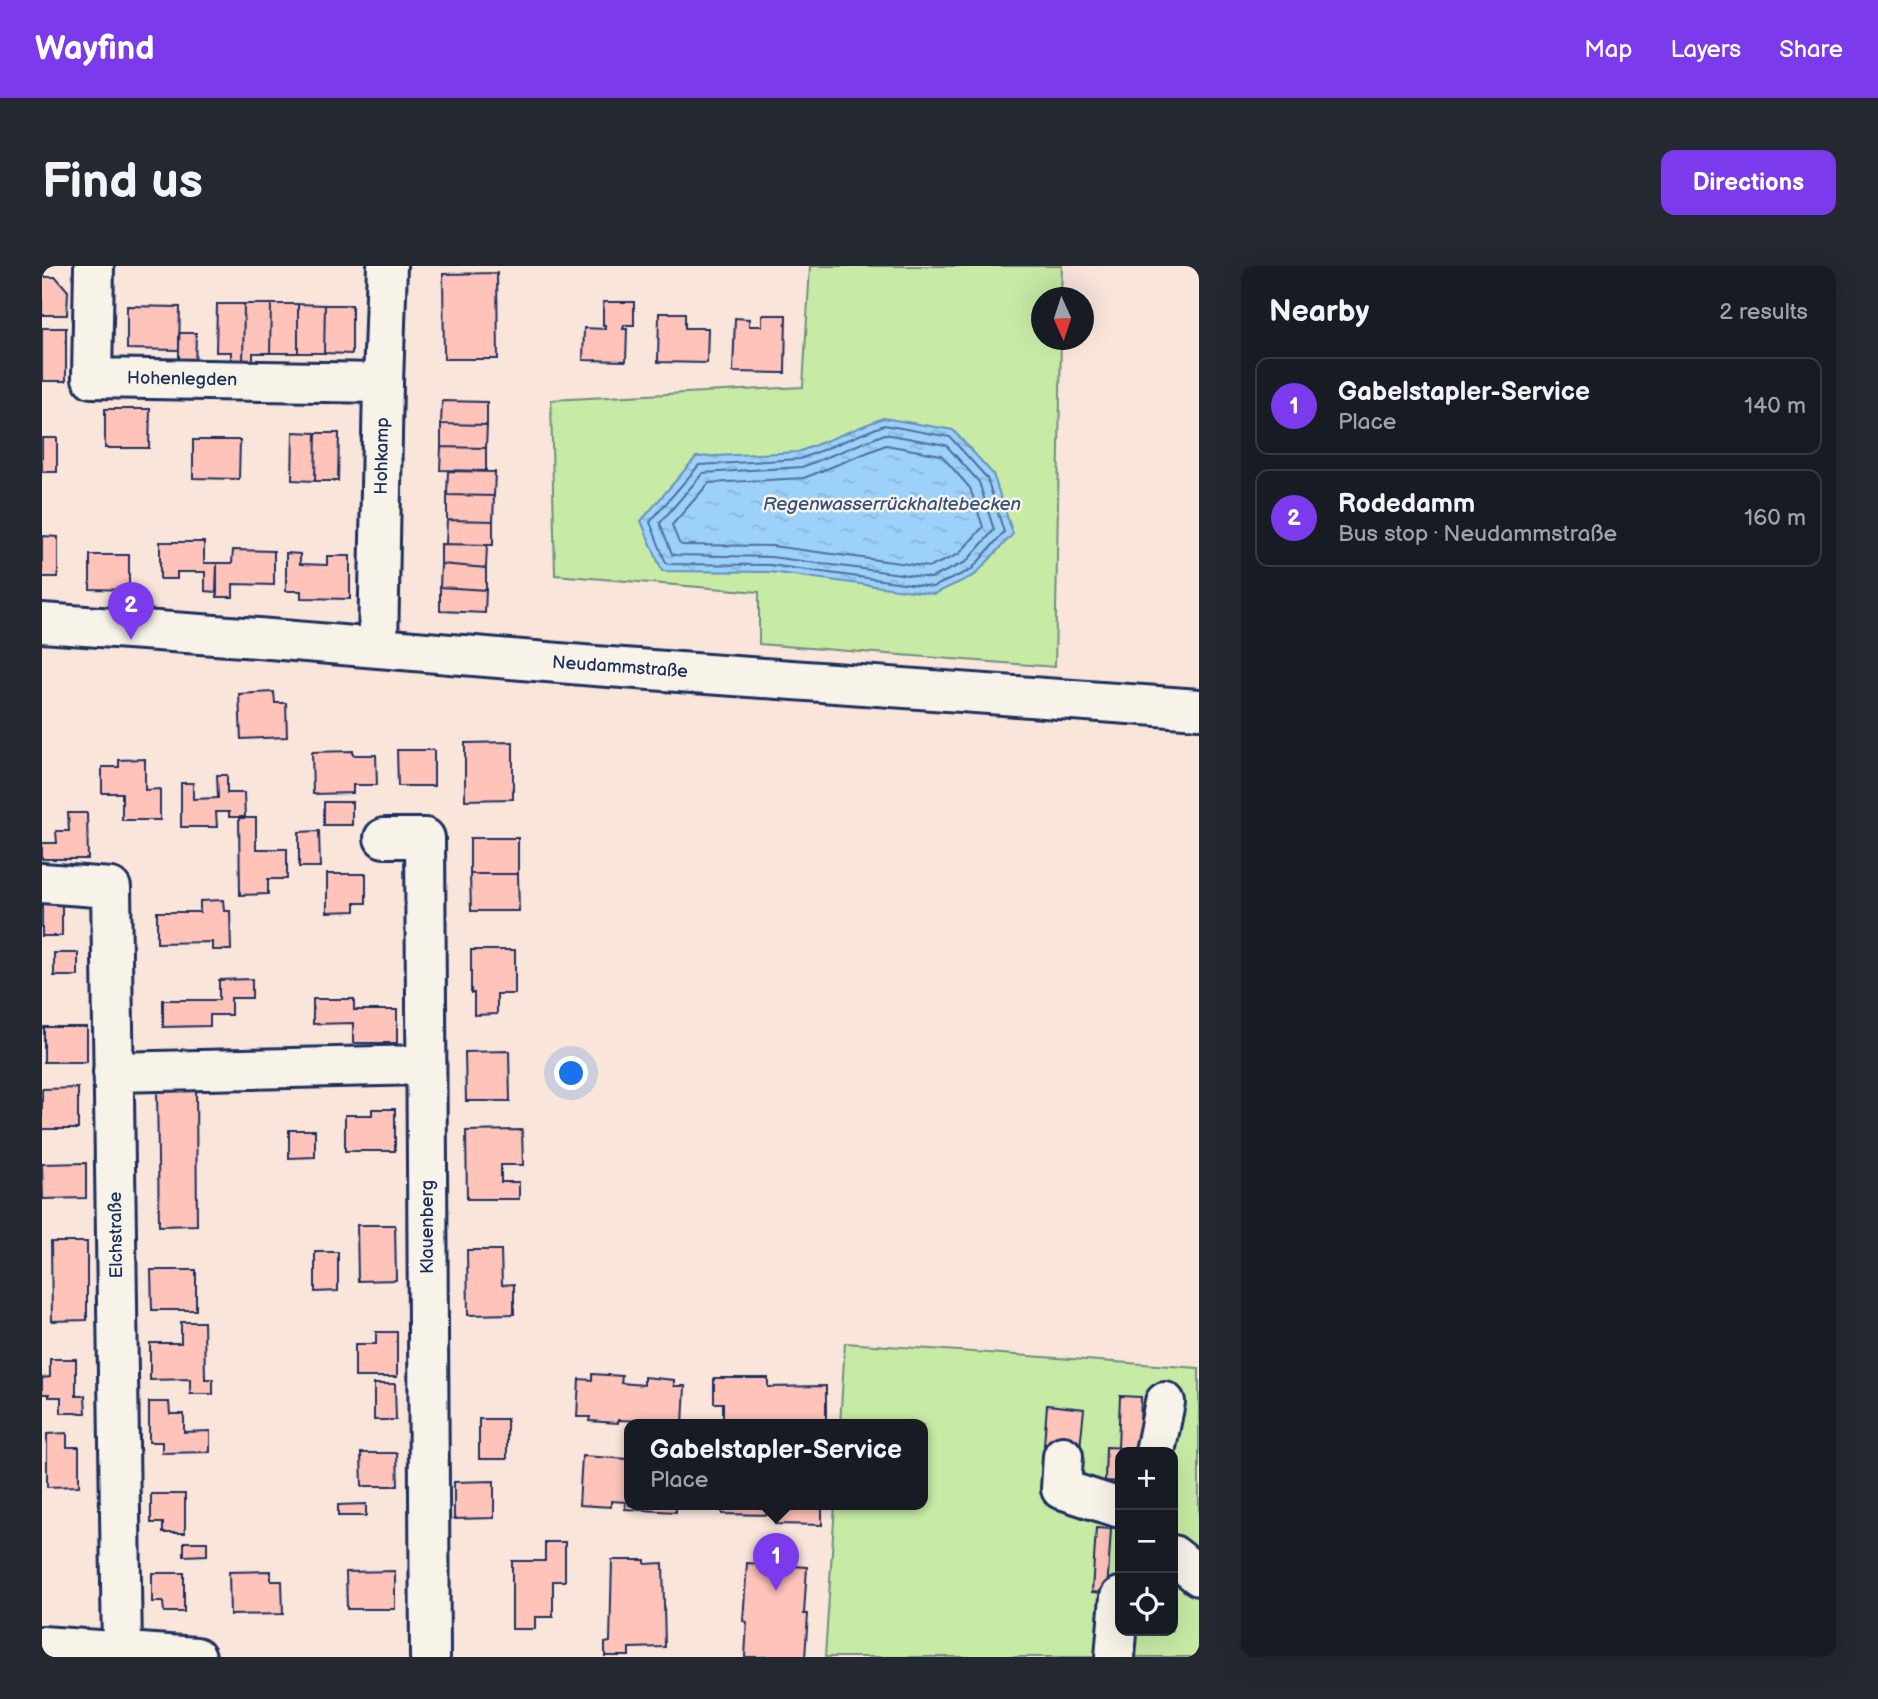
<!DOCTYPE html>
<html lang="en">
<head>
<meta charset="utf-8">
<style>
	:root { --surface:#171b24; --page:#242831; --text:#f1f3f6; --muted:#9ea1a6; --line:#363941; --accent:#7c3aed }
	body { margin:0; font-family:"Balsamiq Sans",sans-serif; background:var(--page); color:var(--text) }
	.controls { position:absolute; right:21px; bottom:21px; display:grid; overflow:hidden; border-radius:14px; box-shadow:0 7px 28px #0002 }
	.controls button { width:63px; height:63px; display:grid; place-items:center; padding:0; border:0; border-bottom:2px solid var(--line); background:var(--surface); color:var(--text); font:35px sans-serif }
	.compass { position:absolute; left:989px; top:21px; width:63px; height:63px; border-radius:50%; background:var(--surface); box-shadow:0 7px 28px #0002; rotate:177deg }
	.you { position:absolute; left:530px; top:808px; width:24px; height:24px; margin:-18px; border:5px solid #fff; border-radius:50%; background:#1a73e8; box-shadow:0 0 0 10px #1a73e833 }
	.badge { display:grid; place-items:center; width:46px; height:46px; border-radius:50%; background:var(--accent); color:#fff; font-size:23px; font-weight:700 }
	.pin { position:absolute; translate:-50% -58px; filter:drop-shadow(0 2px 4px #0008) }
	.pin::after { content:''; position:absolute; top:37px; width:24px; height:21px; background:inherit; clip-path:polygon(0 0,100% 0,50% 100%) }
	.popup { position:absolute; left:582px; top:1153px; width:304px; height:91px; box-sizing:border-box; display:grid; place-content:center; border-radius:14px; background:var(--surface); filter:drop-shadow(0 2px 5px #0005); font-size:23px; white-space:nowrap; color:var(--muted) }
	.popup b { font-size:26px; color:var(--text) }
	.popup::after { content:''; position:absolute; left:50%; top:100%; margin-left:-14px; border:14px solid transparent; border-top-color:var(--surface) }
	.list { margin:0; padding:0; list-style:none }
	h2 { display:flex; justify-content:space-between; align-items:center; height:91px; margin:0; padding:0 28px; font-size:30px }
	h2 small { font-size:23px; font-weight:400; color:var(--muted) }
	.list li { display:grid; grid-template-columns:46px 1fr auto; gap:21px; align-items:center; box-sizing:border-box; height:98px; margin:0 14px 14px; padding:0 14px; border:2px solid var(--line); border-radius:14px }
	.list b { display:block; font-size:26px; white-space:nowrap }
	.list p { margin:0; font-size:23px; white-space:nowrap; color:var(--muted) }
	.list em { font-size:23px; font-style:normal; color:var(--muted) }
	.icon { flex:none; width:38px; height:38px; fill:none; stroke:currentColor; stroke-width:2; stroke-linecap:round; stroke-linejoin:round }
	.map { position:relative; flex:none; width:1157px; height:1391px; overflow:hidden; border-radius:14px }
	header { display:flex; align-items:center; gap:42px; box-sizing:border-box; height:98px; padding:0 35px; background:var(--accent); color:#fff }
	header strong { font-size:33px }
	nav { display:flex; gap:38px; margin-inline-start:auto; font-size:24px }
	.intro { display:flex; align-items:center; justify-content:space-between; box-sizing:border-box; height:168px; padding:0 42px }
	h1 { margin:0; font-size:49px }
	.button { padding:18px 32px; border-radius:14px; background:var(--accent); color:#fff; font-size:24px; font-weight:700 }
	main { display:flex; gap:42px; padding:0 42px }
	aside { flex:1; background:var(--surface); border-radius:14px; box-shadow:0 7px 28px #0002 }
	.map>svg:first-child { display:block }
	.grass { fill:#c7eba5; stroke:#718d82; stroke-width:2; fill-rule:evenodd }
	.water { fill:url(#water-ripples); stroke:#6890bc; stroke-width:2 }
	.lines { fill:none; stroke-linecap:round; stroke-linejoin:round }
	.shore { stroke:#4f709c; stroke-width:2 }
	.building { fill:#ffc3ba; stroke:#1b2f5e; stroke-width:2 }
	.minor-casing { stroke:#1b2f5e; stroke-width:44 }
	.minor { stroke:#f7f3e8; stroke-width:38 }
	.labels { text-anchor:middle; dominant-baseline:central; stroke-width:5; stroke-linejoin:round; paint-order:stroke }
	.street-label { font-size:18px; fill:#1b2f5e; stroke:#f7f3e8 }
	.water-label { font-size:19px; font-style:italic; fill:#354f7d; stroke:#f7f3e8 }
</style>
</head>
<body>
<header>
<strong>Wayfind</strong>
<nav><a>Map</a><a>Layers</a><a>Share</a></nav>
</header>
<div class="intro"><h1>Find us</h1><a class="button">Directions</a></div>
<main>
<div class="map">
<svg width="1157" height="1391" viewBox="0 0 1157 1391">
	<defs>
		<pattern id="water-ripples" width="26" height="14" patternUnits="userSpaceOnUse" patternTransform="scale(1.75)"><rect width="26" height="14" fill="#9cd1fa"/><path d="M2 4q2-2 4 0t4 0M15 11q2-2 4 0t4 0" fill="none" stroke="#86b4d9"/></pattern>
	</defs>
	<rect width="100%" height="100%" fill="#f9e5da"/>
	<filter id="ink" filterUnits="userSpaceOnUse"><feTurbulence type="fractalNoise" baseFrequency=".0143" numOctaves="2"/><feDisplacementMap in="SourceGraphic" scale="14" xChannelSelector="R" yChannelSelector="G"/><feConvolveMatrix kernelMatrix="1 2 1 2 8 2 1 2 1" color-interpolation-filters="sRGB"/></filter>
	<g filter="url(#ink)">
		<path class="grass" d="M768,0H1020L1019,31L1000,32V74H1019L1013,401L717,378V326L513,309L509,134L761,121Z
			M803,1077L1157,1102V1391H783L793,1239H881V1159H798ZM1078,1186H1131V1365H1078Z"/>
		<path class="water" d="M841,152L911,164L951,208L971,268L933,309L892,328L728,306L620,305L599,255L654,191L756,186Z"/>
		<g class="lines">
			<path class="shore" d="M842,159L908,171L945,212L962,266L929,304L891,321L728,299L627,298L624,297L608,256L657,199L758,193Z
				M843,168L904,179L937,216L952,264L924,296L889,312L729,291L633,289L630,288L618,257L661,207L760,201Z
				M844,179L899,189L928,222L941,261L917,288L888,301L730,280L640,279L637,277L630,259L667,217L762,212Z"/>
		</g>
		<path class="building" d="M455,7L456,93H402L401,8Z
			M0,11H14L26,25L25,49H0Z
			M561,36H592V59H582L581,63H585L584,95L541,94L542,62L563,63V59H561Z
			M175,38H202L201,98H189V86H174Z
			M202,38H229L228,87H211V98H201Z
			M229,38H256V87H228Z
			M256,38L283,39L282,87H256Z
			M283,39H310V88L282,87Z
			M85,40L138,41L137,84L85,83Z
			M617,47H643V62H666L665,97L616,96Z
			M720,49H744L743,107L691,106L693,52L707,53V60H720Z
			M0,62H24V115H0Z
			M137,67H154L153,103L137,102Z
			M400,135L445,136V159L399,158Z
			M63,143H108L107,182H63Z
			M399,158L445,159L444,182L399,181Z
			M251,166L274,167L273,215L250,214Z
			M274,167H297L296,215H273Z
			M0,172H15V206H0Z
			M151,174H198L197,213L151,212Z
			M399,181L444,182V205L398,204Z
			M406,205L453,206L452,230L405,229Z
			M405,229L452,230L451,255L405,254Z
			M405,254L451,255V279L404,278Z
			M0,270L16,271V311H0Z
			M118,276H162V297H175L174,326L163,325V306H135V313H118Z
			M399,278L445,279L444,302L399,298Z
			M191,284L232,285V319L191,318V331H175V297H190Z
			M244,287L258,288V298L285,299V290H308V333L259,332V325H244Z
			M48,289H87V324L48,323Z
			M399,298L444,302V324L398,321Z
			M398,321L444,324L443,347L398,345Z
			M232,426L233,437H244L245,471L199,473L197,428Z
			M471,476V533L423,534V477Z
			M355,484H392V520H356Z
			M311,485V489H334L335,519H311V527L271,528L270,486Z
			M103,493V524L118,523V554H80V527H60V501H77V494Z
			M175,509H185V527H202L203,551H187V546H174L175,561H139V517H151V533L176,532Z
			M282,536H310V559H282Z
			M26,547H45L46,593H0V577H15L14,565H27Z
			M197,552H214V583H245V613H226V628L198,629Z
			M277,565L278,601H257V566Z
			M428,572H476V608H428Z
			M285,608H324V637H313V645L285,646Z
			M428,608H476L477,645H429Z
			M181,634L182,645H188L189,684H170V676L115,677V646H158V635Z
			M0,637H20V670H0Z
			M429,684H473V728H455V748L432,749V727H429Z
			M12,687H36V710H12Z
			M210,713V732H189V749H168V760L121,761V734H177V714Z
			M271,733H312V744H355V777H311V757L271,758Z
			M2,761H45V796H2Z
			M467,785L468,835H424L423,786Z
			M36,822V863H0V823Z
			M154,823L155,959L117,960L115,824Z
			M330,843H353V885H303V849H330Z
			M247,864H273V891L247,892Z
			M480,864L481,899H459V916H477V933H425L424,865Z
			M44,897V932L1,933L0,898Z
			M315,959H353L354,1014L316,1015Z
			M9,976H45V1054L10,1055Z
			M425,984H459L460,1019L472,1018V1048L426,1049Z
			M273,986H296V1025L273,1026Z
			M109,1004H154V1044H110Z
			M139,1056H162L163,1113H171V1128H148V1113L108,1114V1077H139Z
			M334,1066H355V1111H313V1078H334Z
			M8,1093H34V1130H43L44,1147H19V1131H7V1128H0V1112L8,1111Z
			M550,1108L580,1110L579,1117L602,1119V1111L632,1114V1120H643L641,1158L601,1159H599V1155L576,1154V1157L547,1155L548,1151H535L537,1113L550,1114Z
			M672,1112H726V1121L784,1120V1159H681V1137H672Z
			M332,1118H353L354,1154H332Z
			M1078,1130L1099,1131L1097,1183L1076,1182Z
			M107,1136H127L128,1148H142V1166L168,1165V1186L120,1187V1176H107Z
			M1005,1139L1042,1143L1038,1182L1002,1179Z
			M437,1153H465V1193H437Z
			M25,1167V1181H37V1220L5,1221V1168Z
			M1064,1181L1086,1182L1085,1186H1078V1216L1063,1215Z
			M319,1187H355L356,1220H320Z
			M540,1190L587,1193V1239H634V1246L583,1243L584,1236L569,1235V1241L537,1239Z
			M452,1215V1252L412,1253V1216Z
			M109,1228H143V1267H121V1257H109Z
			M324,1238V1250H296V1239Z
			M680,1239H780V1259L733,1258V1249L680,1248Z
			M1054,1262L1069,1263L1065,1327L1050,1326Z
			M142,1276H165V1289L142,1290Z
			M503,1276H523V1315H511V1351H493V1363H470V1295H503Z
			M570,1294H603V1298L621,1297L623,1381L587,1382V1390H563V1377L568,1376Z
			M705,1297L765,1301L762,1348H766L763,1391H703L705,1356L701,1355Z
			M229,1305V1315H240L241,1348L188,1349L187,1306Z
			M353,1305V1343H305L304,1306Z
			M110,1307H142V1346H122L121,1336H110Z"/>
		<g class="lines">
			<defs>
				<path id="minor" d="M52,0L50,112L341,117
					M0,357L216,372L553,400L1157,443
					M336,381L341,117L345,0
					M342,572H383L388,1391
					M0,617L69,622L80,1386
					M71,806L384,799
					M1113,1186L1123,1136
					M1021,1190L1019,1223L1078,1242
					M1131,1289L1157,1310
					M0,1380L154,1391
					M1073,1391L1078,1331"/>
			</defs>
			<use href="#minor" class="minor-casing"/>
			<use href="#minor" class="minor"/>
		</g>
	</g>
	<g class="labels">
		<g class="street-label">
			<text transform="translate(140 113) rotate(1)">Hohenlegden</text>
			<text transform="translate(340 190) rotate(-89)">Hohkamp</text>
			<text transform="translate(578 401) rotate(4)">Neudammstraße</text>
			<text transform="translate(385 961) rotate(-90)">Klauenberg</text>
			<text transform="translate(74 969) rotate(-91)">Elchstraße</text>
		</g>
		<g class="water-label">
			<text x="850" y="238">Regenwasserrückhaltebecken</text>
		</g>
	</g>
</svg>
<div class="controls">
<button>+</button>
<button>−</button>
<button><svg class="icon" aria-label="locate" viewBox="0 0 24 24"><circle cx="12" cy="12" r="6"/><path d="M12 2v4M12 18v4M2 12h4M18 12h4"/></svg></button>
</div>
<svg class="compass" viewBox="-18 -18 36 36"><path d="M0-13l5 13h-10z" fill="#e53935"/><path d="M0 13l5-13h-10z" fill="#9ea1a6"/></svg>
<div class="you"></div>
<div class="pin badge" style="left:734px;top:1325px">1</div>
<div class="popup"><b>Gabelstapler-Service</b>Place</div>
<div class="pin badge" style="left:89px;top:374px">2</div>
</div>
<aside>
<h2>Nearby<small>2 results</small></h2>
<ul class="list">
<li><span class="badge">1</span><div><b>Gabelstapler-Service</b><p>Place</p></div><em>140 m</em></li>
<li><span class="badge">2</span><div><b>Rodedamm</b><p>Bus stop · Neudammstraße</p></div><em>160 m</em></li>
</ul>
</aside>
</main>
</body>
</html>
